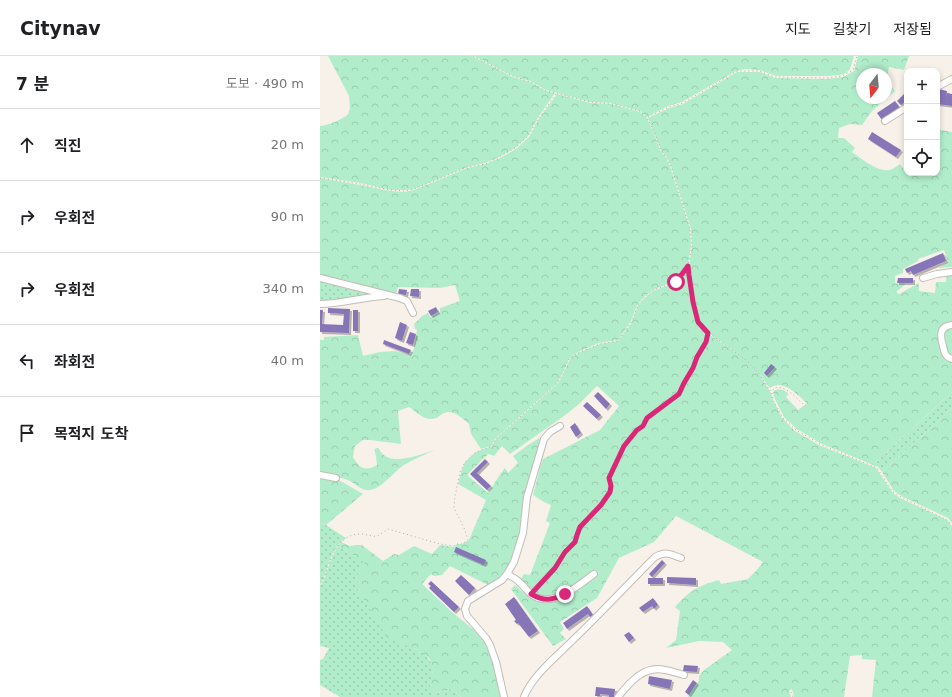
<!DOCTYPE html>
<html lang="ko">
<head>
<meta charset="utf-8">
<style>
	:root { --surface:#fff; --page:#f2f2f2; --text:#202124; --muted:#757577; --line:#e0e0e0 }
	body { margin:0; font-family:"DejaVu Sans","Noto Sans KR",sans-serif; background:var(--page); color:var(--text) }
	.controls { position:absolute; right:12px; top:12px; display:grid; overflow:hidden; border-radius:8px; box-shadow:0 2px 6px #0003 }
	.controls button { width:36px; height:36px; display:grid; place-items:center; padding:0; border:0; border-bottom:1px solid var(--line); background:var(--surface); color:var(--text); font:20px sans-serif }
	.compass { position:absolute; left:536px; top:12px; width:36px; height:36px; border-radius:50%; background:var(--surface); box-shadow:0 2px 6px #0003; rotate:196deg }
	.stop { position:absolute; width:12px; height:12px; margin:-9px; border:3px solid #db2777; border-radius:50%; background:#fff }
	.stop.end { background:#db2777; border-color:#fff; box-shadow:0 1px 4px #0008 }
	.list { margin:0; padding:0; list-style:none }
	h2 { display:flex; justify-content:space-between; align-items:center; height:52px; margin:0; padding:0 16px; font-size:17px }
	h2 small { font-size:13px; font-weight:400; color:var(--muted) }
	.list li { display:grid; grid-template-columns:26px 1fr auto; gap:12px; align-items:center; box-sizing:border-box; height:72px; padding:0 16px; border-top:1px solid var(--line) }
	.list b { display:block; font-size:15px; white-space:nowrap }
	.list em { font-size:13px; font-style:normal; color:var(--muted) }
	.icon { flex:none; width:22px; height:22px; fill:none; stroke:currentColor; stroke-width:2; stroke-linecap:round; stroke-linejoin:round }
	.map { position:relative; flex:none; width:632px; height:641px; overflow:hidden }
	header { display:flex; align-items:center; gap:24px; box-sizing:border-box; height:56px; padding:0 20px; background:var(--surface); border-bottom:1px solid var(--line) }
	header strong { font-size:19px }
	nav { display:flex; gap:22px; margin-inline-start:auto; font-size:14px }
	main { display:flex }
	aside { flex:1; background:var(--surface) }
	.map>svg:first-child { display:block }
	.grass { fill:url(#grass-dots) }
	.forest { fill:url(#forest-crowns) }
	.building { fill:#8776b7; filter:url(#shadow) }
	.lines { fill:none; stroke-linecap:round; stroke-linejoin:round }
	.minor-casing { stroke:#c4bdb6; stroke-width:8 }
	.path { stroke:#b1aba5; stroke-width:1; stroke-dasharray:1 3; stroke-linecap:butt }
	.minor { stroke:#fff; stroke-width:6 }
	.route { stroke:#db2777; stroke-width:5 }
</style>
</head>
<body>
<header>
<strong>Citynav</strong>
<nav><a>지도</a><a>길찾기</a><a>저장됨</a></nav>
</header>
<main>
<aside>
<h2>7 분<small>도보 · 490 m</small></h2>
<ul class="list">
<li><svg class="icon" aria-label="ahead" viewBox="0 0 24 24"><path d="M12 20V5M6 11l6-6 6 6"/></svg><div><b>직진</b></div><em>20 m</em></li>
<li><svg class="icon" aria-label="right" viewBox="0 0 24 24"><path d="M7 20v-9h11M14 6l5 5-5 5"/></svg><div><b>우회전</b></div><em>90 m</em></li>
<li><svg class="icon" aria-label="right" viewBox="0 0 24 24"><path d="M7 20v-9h11M14 6l5 5-5 5"/></svg><div><b>우회전</b></div><em>340 m</em></li>
<li><svg class="icon" aria-label="left" viewBox="0 0 24 24"><path d="M17 20v-9H6M10 6l-5 5 5 5"/></svg><div><b>좌회전</b></div><em>40 m</em></li>
<li><svg class="icon" aria-label="arrive" viewBox="0 0 24 24"><path d="M6 21V4h12l-3 4 3 4H6"/></svg><div><b>목적지 도착</b></div></li>
</ul>
</aside>
<div class="map">
<svg width="632" height="641" viewBox="0 0 632 641">
	<defs>
		<pattern id="grass-dots" width="8" height="8" patternUnits="userSpaceOnUse"><rect width="8" height="8" fill="#b2edcb"/><path d="M2 2h.1M6 6h.1" fill="none" stroke="#99cbae" stroke-width="1.8" stroke-linecap="round"/></pattern>
		<pattern id="forest-crowns" width="20" height="18" patternUnits="userSpaceOnUse"><rect width="20" height="18" fill="#b2edcb"/><path d="M2 6a3 3 0 1 1 6 0M12 15a3 3 0 1 1 6 0" fill="none" stroke="#99cbae"/></pattern>
		<filter id="shadow"><feDropShadow dx="2" dy="2" stdDeviation="0" flood-color="#0004"/></filter>
	</defs>
	<rect width="100%" height="100%" fill="#f8f1e9"/>
	<path class="grass" d="M0,223L68,240L0,246Z
		M632,336V352L562,416L558,411L553,409Z
		M0,467L6,469L26,482C9,493 9,514 0,529Z
		M18,490L46,507L36,521L39,528L38,534L88,590C99,594 111,600 113,613C113,618 111,624 110,629L116,638L122,635L131,633L141,641H20L0,629V604L3,603L9,592L0,590V531C7,518 10,503 18,490Z"/>
	<path class="forest" d="M8,0H152L193,21L210,26L226,35L235,37L217,63L208,80L195,92L179,101L165,107L147,111L94,133L84,134H71L40,127L0,121V70C10,69 19,64 28,59L30,52L29,40Z
		M154,0H534L530,13L526,17L520,19L507,20H456L439,14L425,13L416,15L362,46L348,50L327,61L320,55L290,47L271,46L226,34L210,25L193,20Z
		M538,0H589L584,14L569,11L566,26V18H542V42H566V29L571,30L575,35L552,55L542,69L530,68L519,72L518,82H524L535,92L532,96C541,102 557,116 569,114C572,114 577,110 580,108L585,115H587V117H617V73L632,76V211L618,212L628,206L624,194L598,203V205L583,213V217L575,220V227L586,228L576,236L579,238L599,227V235L615,237L616,226H626V220L632,219V267L619,280L632,305V336L553,409L500,387L477,373L464,361L455,343L453,337L455,334C461,332 464,334 469,338L466,341L478,354L487,347C477,339 463,322 450,332L438,316L426,304L389,277L378,265L373,245L369,219L370,203L372,189L371,173L351,110L347,102L342,96L328,62L349,52L363,48L417,16H440L455,22L506,23L523,21L534,15Z
		M237,38L271,47L290,48L320,56L327,62L333,75L341,96L346,102L350,110L370,173L371,189L368,209L355,225L333,234L325,240L317,249L311,265L298,284L279,287L258,296L249,303L238,326L175,383L171,390L161,393L151,378L149,368C142,362 133,353 124,357C120,359 117,363 112,363C104,364 95,355 89,351L78,355L81,388L50,384H43L35,390L33,401C39,412 45,416 57,409L56,400L54,393L58,392C61,396 64,401 70,402C82,406 102,398 115,394C104,399 94,403 84,409C73,416 60,436 46,434C40,433 35,428 30,425C21,421 10,419 0,417V284H4V281L38,279L43,300L60,296L75,295L91,299L94,293L97,274L95,273L94,268L102,260L108,257L110,261L120,256V252L140,245L135,229L120,232L78,231L76,238L0,220V122L40,129L71,135L84,136L94,134L147,112L166,108L180,102L196,93L209,81L218,64Z
		M368,211L369,228L372,246L378,266L388,277L386,286L377,301L373,311L363,326L359,338L327,361L322,369L317,374L304,390L289,422L290,430V436L281,449L260,471L255,486L244,496L234,511L230,515L227,521L212,535L200,524L204,518L210,519L230,467L226,465L231,449L224,446L213,439L221,408L223,403L280,374L299,350L277,330L258,349L244,360L190,398L182,390L174,400L168,398L147,419L168,437C174,429 178,420 185,412L188,417L198,407L193,400L208,389L226,378L223,382L202,477L187,518L170,530L130,510L122,519L114,520L111,518L102,528L132,556L165,583L169,590L183,641H141L131,633L122,635L116,638L111,635L110,629L113,614L110,603L98,594L68,583L38,534V528L36,521L45,507L18,490L21,486L30,490L36,489H42L63,505L74,498L79,499L94,490L112,498L120,489L134,491L137,488H142L149,484L166,444L138,428L141,416L145,406L156,396L172,390L176,383L239,326L250,303L258,297L280,288L298,285L312,266L318,249L326,241L333,235L356,226Z
		M632,271V301L628,299L623,280L625,273Z
		M389,278L426,304L438,316L451,337L453,344L462,362L475,375L499,389L556,412L573,437L580,442L627,464L632,470V641H552L556,604L542,603V599L530,600L524,641H474L472,633L469,635L471,641H368L379,625V620L384,614L412,594L403,586L379,585L346,592L356,584L360,555L355,551C370,534 378,530 399,524L401,528L428,523L436,515L443,506L356,460L334,486L299,502L277,542L240,566L244,573L240,577L246,583L233,590L191,533L195,529C201,534 207,541 215,544C238,554 261,531 279,518L276,515L243,537L225,542L213,537L235,512L245,496L255,486L257,479L261,471L282,450L290,437L291,430L289,422L305,391L318,374L323,370L328,362L347,348L360,339L364,327L373,312L377,301L386,286Z
		M632,352V467L628,462L581,440L574,435L562,416Z
		M0,420L19,424L43,438L6,469L0,467Z"/>
	<path class="building" d="M619,33L627,35L626,41L627,37L632,38V50L617,48Z
		M584,38L587,41V44L581,49L577,45Z
		M575,45L580,52L562,64L557,57Z
		M552,76L581,94L576,101L548,83Z
		M623,197L626,205L593,219L591,215L587,217L585,213Z
		M578,222H593V227H577Z
		M79,233L87,234L86,239L78,238Z
		M91,233H99V241L90,240Z
		M116,251L118,256L111,260L108,255Z
		M8,252L30,253L29,277L0,276V254H3L2,268L23,269L24,258L8,257Z
		M33,254H38V275H33Z
		M80,266L87,269L82,285L75,282Z
		M90,276L96,278L93,289L86,287Z
		M64,284L91,294L89,298L63,288Z
		M451,308L455,311L447,320L444,317Z
		M278,336L290,348L286,353L274,340Z
		M267,346L281,359L277,363L263,350Z
		M255,367L261,377L256,381L250,371Z
		M165,403L168,406L157,417L171,430L167,434L150,418Z
		M136,491L166,504L164,509L134,496Z
		M342,504L345,507L332,521L329,518Z
		M141,519L155,532L149,539L135,525Z
		M347,521L376,522V529L347,527Z
		M328,522H343V528H328Z
		M111,525L139,551L134,556L109,532L111,530L108,528Z
		M194,541L218,575L209,581L198,567L197,568L194,565L196,564L185,548Z
		M333,542L338,549L334,553L332,550L323,556L319,552Z
		M267,550L273,559L270,561L268,558L247,573L243,567Z
		M309,576L314,582L309,586L304,579Z
		M364,609L378,610L377,616L363,615Z
		M329,620L352,624L350,633L328,628Z
		M373,624L377,627L369,639L365,636Z
		M276,631L295,633L294,641H289V639L280,638V640H275Z"/>
	<g class="lines">
		<defs>
			<path id="minor" d="M617,31L632,23
				M565,65L587,51
				M0,222L80,242L87,245L93,257
				M603,222L617,218L632,216
				M0,248C21,248 42,241 64,240
				M632,269C619,270 620,280 623,290C624,293 624,297 626,299C628,302 629,302 632,303
				M0,419L16,422
				M187,518C192,521 197,523 200,527C204,530 207,535 211,538C232,554 257,530 274,518
				M184,641L176,606L170,589L166,582L147,560L145,553L148,545L182,524L187,518L194,506L203,477L207,441L224,383L230,376L240,370
				M204,641C212,620 237,600 253,584C281,557 307,529 335,501C346,495 349,498 361,502
				M298,641C310,626 324,609 345,614C351,615 357,617 364,619"/>
		</defs>
		<use href="#minor" class="minor-casing"/>
		<path class="path" d="M328,61L349,51L363,47L417,15H439L455,21L506,22L522,20L533,14L537,0
			M0,122L40,128L71,134L84,135L94,133L147,111L166,108L179,101L195,92L208,80L218,63L236,38
			M368,211L369,219L373,245L378,266L389,277L426,304L438,316L451,336
			M483,348C475,341 466,329 454,332L452,337L453,344L463,362L476,374L500,388L557,412L573,436L581,441L627,464L632,469
			M0,530C10,512 12,481 38,478C44,477 51,481 57,480C60,479 65,475 68,473L120,488L134,490L137,488H142L148,484L145,474L134,452L135,440L140,416L145,406L156,396L172,390L175,384L238,326L249,303L258,297L280,288L298,285L312,265L318,249L326,240L333,234L356,226L368,210L372,189L370,173L351,110L346,102L342,96L334,75L327,62L320,55L290,48L271,46L226,35L210,26L193,20L153,0
			M215,533L227,521L230,516L235,512L245,496L255,486L257,479L261,471L281,449L290,436L291,430L289,422L304,390L317,374L323,370L327,361L359,338L363,327L373,312L377,301L386,286L389,277
			M471,636L473,641"/>
		<use href="#minor" class="minor"/>
	</g>
	<g class="lines">
		<path class="route" d="M245,538C232,544 225,546 211,538L235,512L245,496L255,486L257,479L260,471L281,449L290,436L291,430L289,422L304,390L317,374L323,370L327,362L359,338L364,327L373,312L377,301L386,286L388,277L378,266L373,246L369,219L368,210L356,226"/>
	</g>
</svg>
<div class="controls">
<button>+</button>
<button>−</button>
<button><svg class="icon" aria-label="locate" viewBox="0 0 24 24"><circle cx="12" cy="12" r="6"/><path d="M12 2v4M12 18v4M2 12h4M18 12h4"/></svg></button>
</div>
<svg class="compass" viewBox="-18 -18 36 36"><path d="M0-13l5 13h-10z" fill="#e53935"/><path d="M0 13l5-13h-10z" fill="#757577"/></svg>
<div class="stop" style="left:356px;top:226px"></div>
<div class="stop end" style="left:245px;top:538px"></div>
</div>
</main>
</body>
</html>
